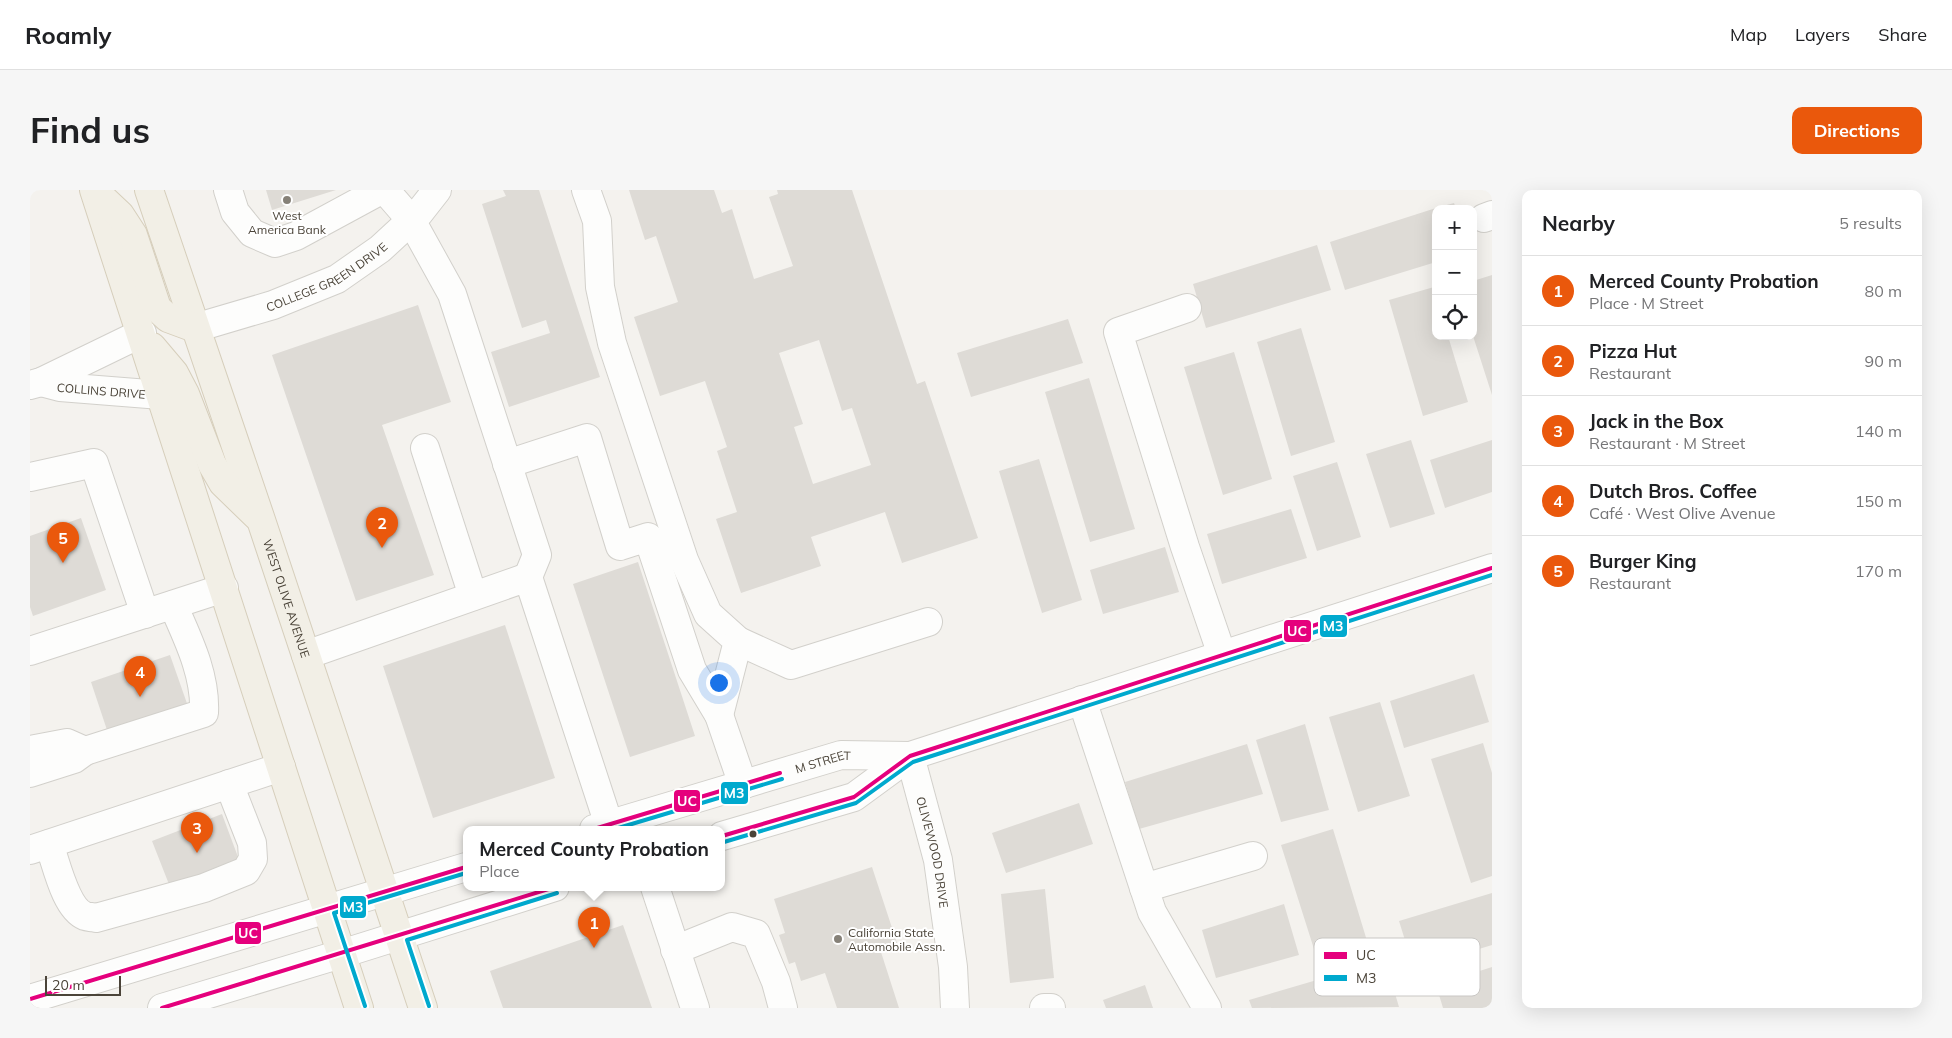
<!DOCTYPE html>
<html lang="en">
<head>
<meta charset="utf-8">
<style>
	:root { --surface:#fff; --page:#f6f6f6; --text:#202124; --muted:#757577; --line:#e0e0e0; --accent:#ea580c }
	body { margin:0; font-family:Mulish,sans-serif; background:var(--page); color:var(--text) }
	.controls { position:absolute; right:15px; top:15px; display:grid; overflow:hidden; border-radius:10px; box-shadow:0 5px 20px #0002 }
	.controls button { width:45px; height:45px; display:grid; place-items:center; padding:0; border:0; border-bottom:1px solid var(--line); background:var(--surface); color:var(--text); font:25px sans-serif }
	.scale { position:absolute; left:15px; bottom:12px; width:76px; box-sizing:border-box; padding-left:5px; border:2px solid #4b4439; border-top:0; font-size:14px; line-height:18px; white-space:nowrap; color:#4b4439; -webkit-text-stroke:4px #fff; paint-order:stroke }
	.you { position:absolute; left:688px; top:492px; width:18px; height:18px; margin:-12px; border:4px solid #fff; border-radius:50%; background:#1a73e8; box-shadow:0 0 0 8px #1a73e833 }
	.badge { display:grid; place-items:center; width:32px; height:32px; border-radius:50%; background:var(--accent); color:#fff; font-size:16px; font-weight:700 }
	.pin { position:absolute; translate:-50% -41px; filter:drop-shadow(0 1px 2px #0008) }
	.pin::after { content:''; position:absolute; top:26px; width:18px; height:15px; background:inherit; clip-path:polygon(0 0,100% 0,50% 100%) }
	.popup { position:absolute; left:433px; top:636px; width:262px; height:65px; box-sizing:border-box; display:grid; place-content:center; border-radius:10px; background:var(--surface); filter:drop-shadow(0 1px 4px #0005); font-size:16px; white-space:nowrap; color:var(--muted) }
	.popup b { font-size:19px; color:var(--text) }
	.popup::after { content:''; position:absolute; left:50%; top:100%; margin-left:-10px; border:10px solid transparent; border-top-color:var(--surface) }
	.list { margin:0; padding:0; list-style:none }
	h2 { display:flex; justify-content:space-between; align-items:center; height:65px; margin:0; padding:0 20px; font-size:21px }
	h2 small { font-size:16px; font-weight:400; color:var(--muted) }
	.list li { display:grid; grid-template-columns:32px 1fr auto; gap:15px; align-items:center; box-sizing:border-box; height:70px; padding:0 20px; border-top:1px solid var(--line) }
	.list b { display:block; font-size:19px; white-space:nowrap }
	.list p { margin:0; font-size:16px; white-space:nowrap; color:var(--muted) }
	.list em { font-size:16px; font-style:normal; color:var(--muted) }
	.icon { flex:none; width:28px; height:28px; fill:none; stroke:currentColor; stroke-width:2; stroke-linecap:round; stroke-linejoin:round }
	.map { position:relative; flex:none; width:1462px; height:818px; overflow:hidden; border-radius:10px }
	header { display:flex; align-items:center; gap:30px; box-sizing:border-box; height:70px; padding:0 25px; background:var(--surface); border-bottom:1px solid var(--line) }
	header strong { font-size:24px }
	nav { display:flex; gap:28px; margin-inline-start:auto; font-size:18px }
	.intro { display:flex; align-items:center; justify-content:space-between; box-sizing:border-box; height:120px; padding:0 30px }
	h1 { margin:0; font-size:35px }
	.button { padding:12px 22px; border-radius:10px; background:var(--accent); color:#fff; font-size:18px; font-weight:700 }
	main { display:flex; gap:30px; padding:0 30px }
	aside { flex:1; background:var(--surface); border-radius:10px; box-shadow:0 5px 20px #0002 }
	.map>svg:first-child { display:block }
	.building { fill:#dedbd6; fill-rule:evenodd }
	.lines { fill:none; stroke-linecap:round; stroke-linejoin:round }
	.minor-casing { stroke:#d2d0cb; stroke-width:30 }
	.major-casing { stroke:#d6cebb; stroke-width:30 }
	.minor { stroke:#fdfdfc; stroke-width:28 }
	.major { stroke:#f2efe6; stroke-width:28 }
	.bus-1-casing { stroke:#fff; stroke-width:8 }
	.bus-2-casing { stroke:#fff; stroke-width:8 }
	.bus-1 { stroke:#e5007d; stroke-width:4 }
	.bus-2 { stroke:#00a9ce; stroke-width:4 }
	.poi-dot { fill:#868178; stroke:#fff; stroke-width:2 }
	.bus-dot { fill:#4b4439; stroke:#fff; stroke-width:2 }
	.labels { text-anchor:middle; dominant-baseline:central; stroke-width:4; stroke-linejoin:round; paint-order:stroke }
	.poi-label { font-size:12px; fill:#4b4439; stroke:#fff }
	.street-label { font-size:12px; fill:#4b4439; stroke:#fff }
	.key { fill:#fff; stroke:#c9c7c4; stroke-width:1 }
	.key-label { font-size:14px; fill:#4b4439 }
	.line-badge { stroke:#fff; stroke-width:2 }
	.badge-label { font-size:14px; text-anchor:middle; font-weight:bold; fill:#fff }
</style>
</head>
<body>
<header>
<strong>Roamly</strong>
<nav><a>Map</a><a>Layers</a><a>Share</a></nav>
</header>
<div class="intro"><h1>Find us</h1><a class="button">Directions</a></div>
<main>
<div class="map">
<svg width="1462" height="818" viewBox="0 0 1462 818">
	<rect width="100%" height="100%" fill="#f4f2ee"/>
	<path class="building" d="M236,0H306L242,20Z
		M473,0H509L570,187L479,217L461,162L520,143L516,130L492,138L452,14L476,6Z
		M599,0H684L692,23L702,19L724,89L763,76L739,7L748,4L747,0H822L887,194L895,191L948,348L872,373L855,322L781,347L791,376L711,403L686,329L707,322L687,261L697,257L675,191L630,206L604,127L648,112L626,46L615,50ZM789,150L812,221L822,218L841,275L783,294L764,237L773,234L749,163Z
		M1424,13L1426,19H1406V18Z
		M1406,18V72L1315,100L1300,52Z
		M1287,55L1301,100L1176,138L1163,94Z
		M1462,85V205L1443,146V91Z
		M1404,97L1406,104V146H1418L1438,212L1393,226L1359,110Z
		M388,115L421,212L352,235L404,385L326,411L242,165Z
		M1038,129L1053,173L941,207L927,163Z
		M1271,138L1305,252L1261,266L1227,152Z
		M1204,162L1242,289L1193,305L1154,177Z
		M1059,188L1105,339L1060,352L1015,202Z
		M1381,250L1405,324L1360,338L1336,264Z
		M1462,250V302L1415,318L1400,270Z
		M1009,269L1052,410L1012,423L969,281Z
		M1307,272L1331,347L1287,361L1263,286Z
		M1261,319L1277,368L1192,394L1177,344Z
		M51,328L76,400L3,426L0,417V346Z
		M1135,357L1149,402L1073,424L1060,380Z
		M608,372L665,546L600,567L543,394Z
		M475,435L525,588L403,628L353,476Z
		M140,465L160,522L80,549L61,492Z
		M1444,484L1459,532L1374,558L1360,511Z
		M1350,512L1380,606L1328,622L1299,527Z
		M1275,534L1299,620L1251,632L1226,550Z
		M1453,553L1462,583V686L1441,693L1401,569Z
		M1217,554L1233,604L1109,639L1095,592Z
		M1049,613L1063,654L976,683L962,643Z
		M192,624L211,675L142,702L122,651Z
		M1303,639L1341,764L1290,778L1251,655Z
		M842,677L867,753L850,759L869,818H807L795,783L771,791L765,772L759,774L749,745L755,743L744,709Z
		M1015,699L1024,788L980,793L971,704Z
		M1462,703V755L1384,779L1369,731Z
		M1254,714L1269,765L1186,788L1172,740Z
		M593,735L622,818H473L460,781Z
		M1355,770L1369,817L1222,818L1219,810Z
		M1462,777V818H1413L1406,795Z
		M1115,795L1123,818H1076L1073,810Z"/>
	<g class="lines">
		<defs>
			<g id="minor">
				<path d="M198,0L205,22L222,43L245,53L266,46L351,0"/>
				<path d="M355,0L381,30L422,104L507,365L498,387"/>
				<path d="M556,0L567,31L570,97L582,153L654,370L678,424L708,451L689,525"/>
				<path d="M1454,28L1462,25"/>
				<path d="M1157,118L1088,142L1155,357L1192,465"/>
				<path id="s1" d="M165,138L243,115L307,89L350,59L389,23L407,0"/>
				<path id="s2" d="M11,192L30,197L131,205"/>
				<path d="M0,195L11,192L112,143"/>
				<path d="M395,258L443,406"/>
				<path d="M477,274L557,248L590,356L618,347L662,480L689,525L713,595"/>
				<path d="M0,287L64,273L115,424"/>
				<path d="M708,451L761,475L898,432"/>
				<path d="M0,461L194,398"/>
				<path d="M276,465L498,387L579,635"/>
				<path d="M1052,510L1122,722L1177,818"/>
				<path d="M0,560L37,553L55,561L174,523C176,485 158,449 143,415"/>
				<path id="s3" d="M880,566L908,670L923,777L925,818"/>
				<path d="M0,583L44,569L55,561"/>
				<path id="s4" d="M564,639L811,565L880,566"/>
				<path d="M692,646L824,607L880,566L1462,378"/>
				<path d="M19,654C26,672 35,718 55,726C58,727 63,727 66,728L174,698L216,681L223,669L222,653L199,594"/>
				<path d="M0,660L251,577"/>
				<path d="M625,697L665,818"/>
				<path d="M1114,698L1223,666"/>
				<path d="M645,760L702,737L726,744L746,792L753,818"/>
				<path d="M0,809L436,677"/>
				<path d="M132,818L311,764L525,697"/>
				<path d="M1014,818H1021"/>
			</g>
			<g id="major">
				<path d="M64,0L329,818"/>
				<path id="s5" d="M119,0L231,330L393,818"/>
				<path d="M71,7L90,25L103,45L127,118L138,128L165,138"/>
				<path d="M122,157L144,183L155,204L182,274L193,293L227,326"/>
			</g>
		</defs>
		<use href="#minor" class="minor-casing"/>
		<use href="#major" class="major-casing"/>
		<use href="#minor" class="minor"/>
		<use href="#major" class="major"/>
		<defs>
			<path id="bus-1" d="M564,639L750,583
				M692,646L824,607L880,566L1462,378
				M0,809L436,677
				M132,818L525,697"/>
			<path id="bus-2" d="M585,639L752,589
				M694,652L826,613L883,572L1462,385
				M335,816L304,723L436,683
				M399,816L377,750L527,703"/>
		</defs>
		<use href="#bus-1" class="bus-1-casing"/>
		<use href="#bus-2" class="bus-2-casing"/>
		<use href="#bus-1" class="bus-1"/>
		<use href="#bus-2" class="bus-2"/>
	</g>
	<g class="poi-dot">
		<circle cx="257" cy="10" r="5"/>
		<circle cx="808" cy="749" r="5"/>
	</g>
	<circle class="bus-dot" cx="723" cy="644" r="4.5"/>
	<g class="labels">
		<g class="poi-label">
			<text x="257" y="25">West<tspan x="257" dy="14">America Bank</tspan></text>
			<text x="818" y="742" text-anchor="start">California State<tspan x="818" dy="14">Automobile Assn.</tspan></text>
		</g>
		<g class="street-label">
			<text stroke="none"><textPath href="#s1" startOffset="142">COLLEGE GREEN DRIVE</textPath></text>
			<text stroke="none"><textPath href="#s2" startOffset="61">COLLINS DRIVE</textPath></text>
			<text stroke="none"><textPath href="#s5" startOffset="431">WEST OLIVE AVENUE</textPath></text>
			<text stroke="none"><textPath href="#s4" startOffset="239">M STREET</textPath></text>
			<text stroke="none"><textPath href="#s3" startOffset="99">OLIVEWOOD DRIVE</textPath></text>
		</g>
	</g>
	<rect x="1284" y="748" width="166" height="58" rx="8" class="key"/>
	<rect x="1294" y="762" width="23" height="7" fill="#e5007d"/>
	<rect x="1294" y="785" width="23" height="6" fill="#00a9ce"/>
	<g class="key-label">
		<text x="1326" y="770">UC</text>
		<text x="1326" y="793">M3</text>
	</g>
	<g class="line-badge">
		<rect x="1289" y="424" width="29" height="24" rx="5" fill="#00a9ce"/>
		<rect x="1253" y="429" width="29" height="24" rx="5" fill="#e5007d"/>
		<rect x="690" y="591" width="29" height="24" rx="5" fill="#00a9ce"/>
		<rect x="643" y="599" width="28" height="24" rx="5" fill="#e5007d"/>
		<rect x="309" y="705" width="28" height="24" rx="5" fill="#00a9ce"/>
		<rect x="204" y="731" width="28" height="24" rx="5" fill="#e5007d"/>
	</g>
	<g class="badge-label">
		<text x="1303" y="441">M3</text>
		<text x="1267" y="446">UC</text>
		<text x="704" y="608">M3</text>
		<text x="657" y="616">UC</text>
		<text x="323" y="722">M3</text>
		<text x="218" y="748">UC</text>
	</g>
</svg>
<div class="controls">
<button>+</button>
<button>−</button>
<button><svg class="icon" aria-label="locate" viewBox="0 0 24 24"><circle cx="12" cy="12" r="6"/><path d="M12 2v4M12 18v4M2 12h4M18 12h4"/></svg></button>
</div>
<div class="scale">20 m</div>
<div class="you"></div>
<div class="pin badge" style="left:564px;top:758px">1</div>
<div class="popup"><b>Merced County Probation</b>Place</div>
<div class="pin badge" style="left:352px;top:358px">2</div>
<div class="pin badge" style="left:167px;top:663px">3</div>
<div class="pin badge" style="left:110px;top:507px">4</div>
<div class="pin badge" style="left:33px;top:373px">5</div>
</div>
<aside>
<h2>Nearby<small>5 results</small></h2>
<ul class="list">
<li><span class="badge">1</span><div><b>Merced County Probation</b><p>Place · M Street</p></div><em>80 m</em></li>
<li><span class="badge">2</span><div><b>Pizza Hut</b><p>Restaurant</p></div><em>90 m</em></li>
<li><span class="badge">3</span><div><b>Jack in the Box</b><p>Restaurant · M Street</p></div><em>140 m</em></li>
<li><span class="badge">4</span><div><b>Dutch Bros. Coffee</b><p>Café · West Olive Avenue</p></div><em>150 m</em></li>
<li><span class="badge">5</span><div><b>Burger King</b><p>Restaurant</p></div><em>170 m</em></li>
</ul>
</aside>
</main>
</body>
</html>
